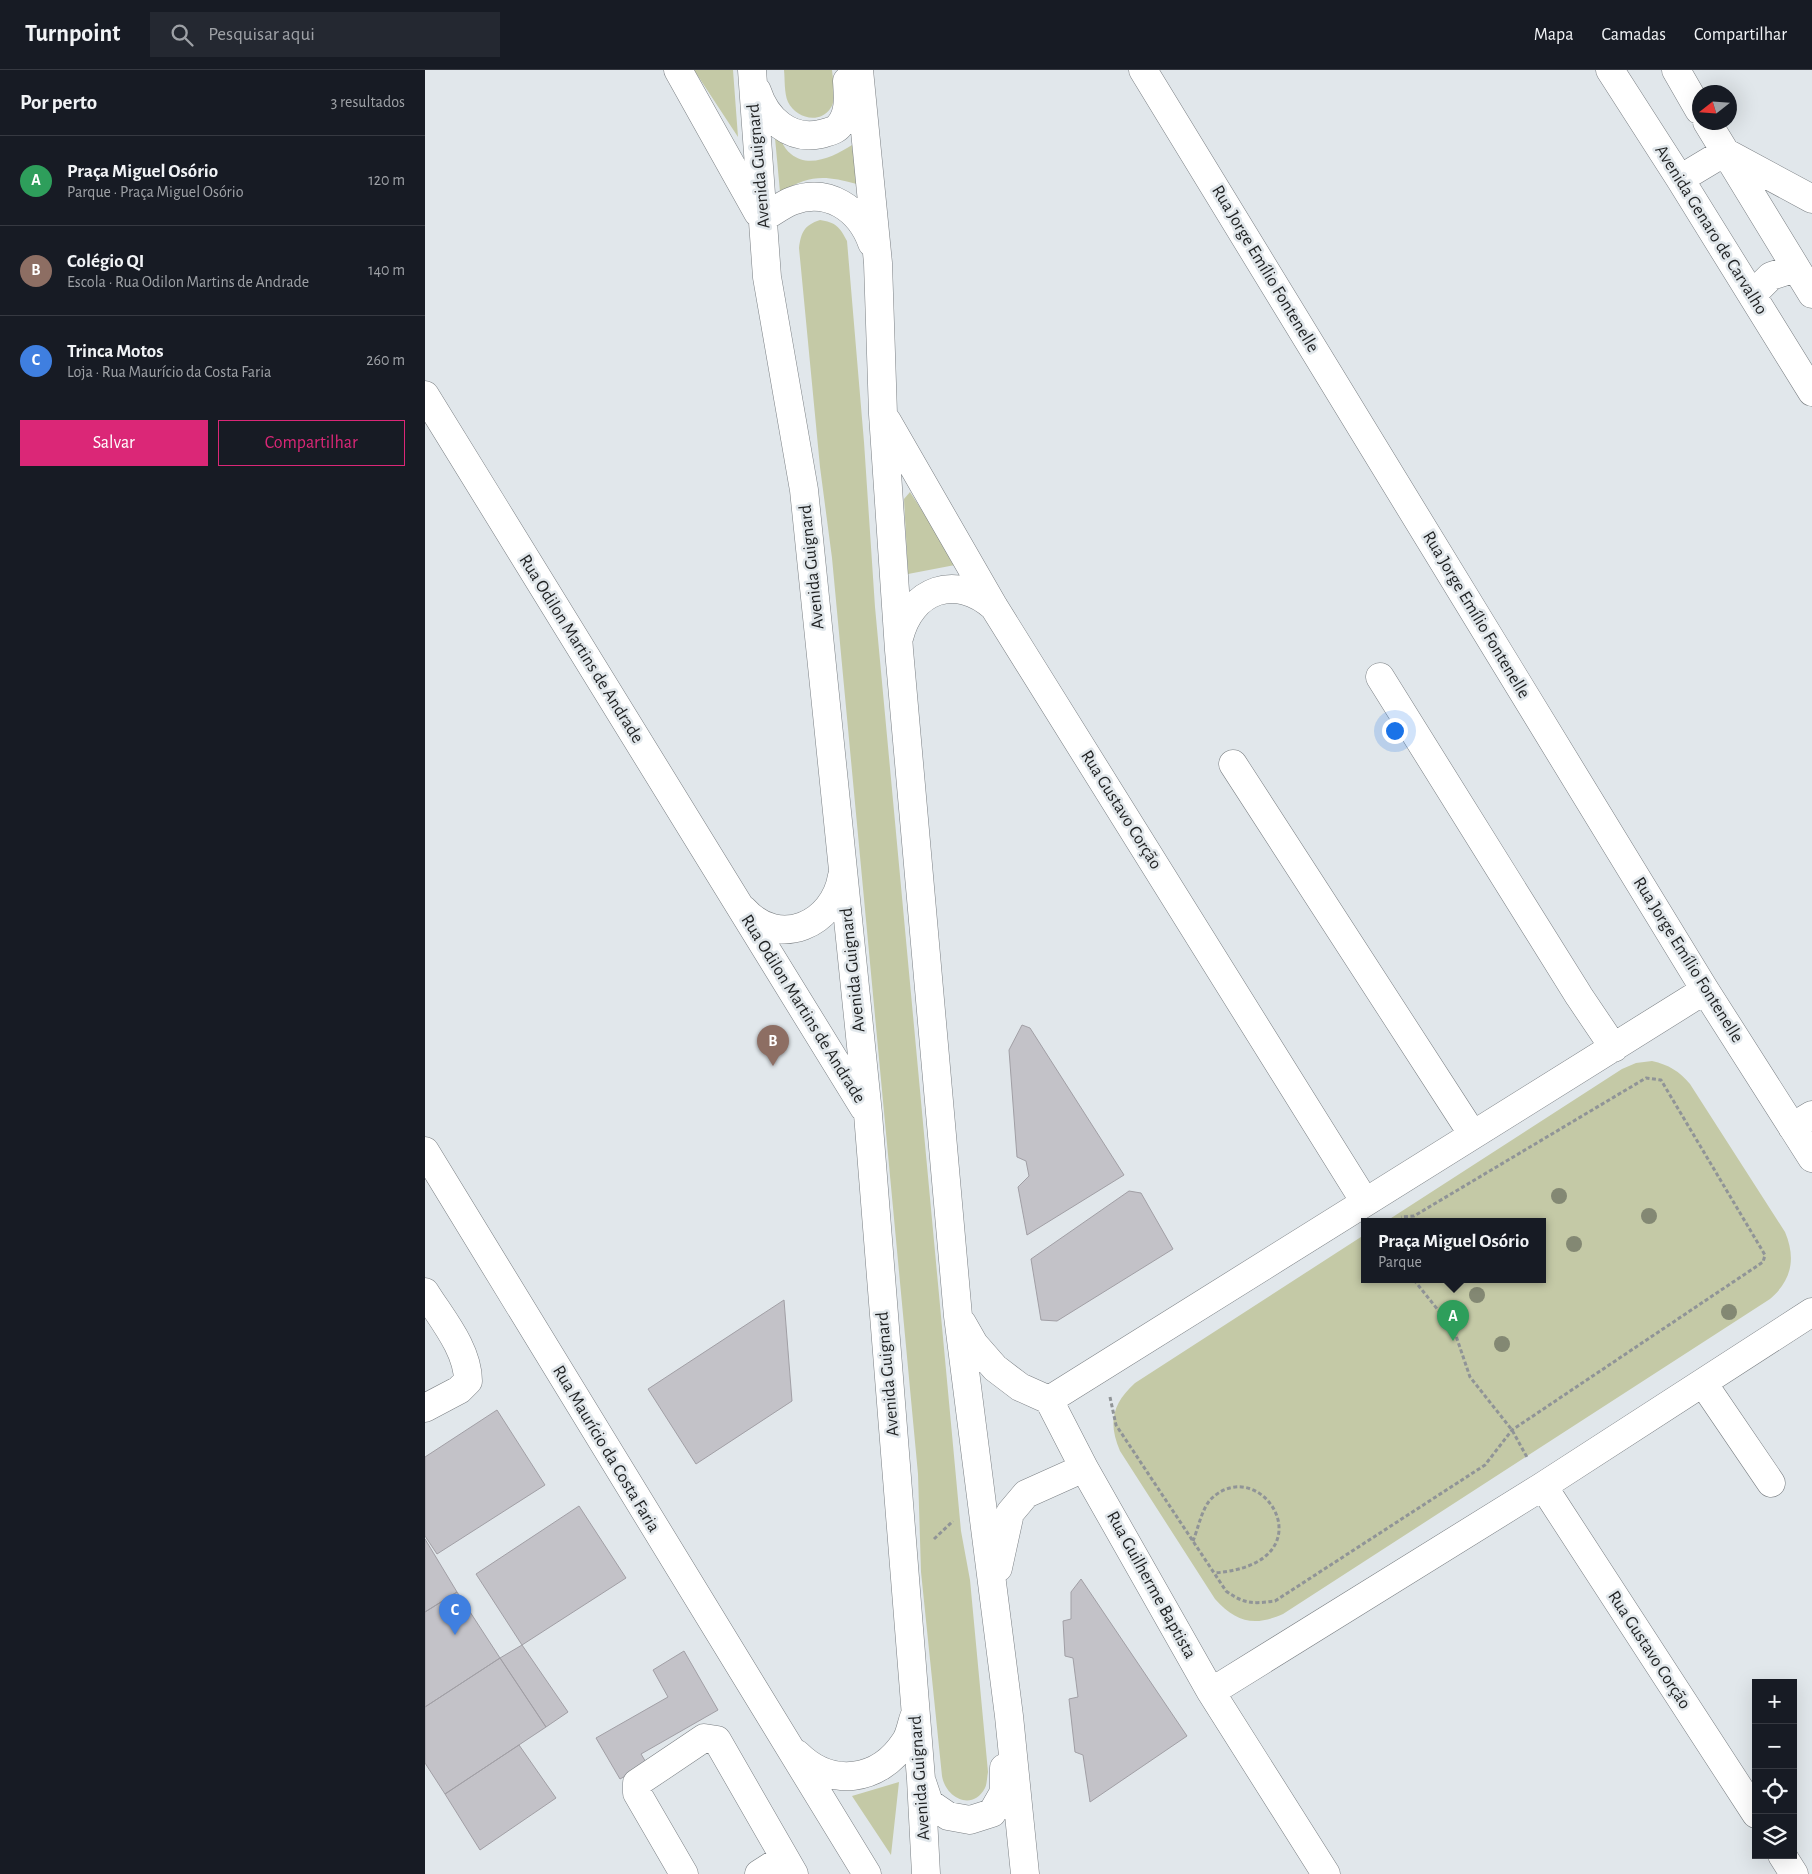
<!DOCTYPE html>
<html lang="pt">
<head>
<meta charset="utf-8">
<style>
	:root { --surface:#171b24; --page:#242831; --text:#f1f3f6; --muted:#9ea1a6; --line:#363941; --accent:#db2777 }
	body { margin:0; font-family:"Alegreya Sans",sans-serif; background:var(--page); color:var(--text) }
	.controls { position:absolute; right:15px; bottom:15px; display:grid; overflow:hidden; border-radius:0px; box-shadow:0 5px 20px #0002 }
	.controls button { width:45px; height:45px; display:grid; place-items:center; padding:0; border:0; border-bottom:1px solid var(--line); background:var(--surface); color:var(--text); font:25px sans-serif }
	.compass { position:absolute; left:1267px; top:15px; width:45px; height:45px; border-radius:50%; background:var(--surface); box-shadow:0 5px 20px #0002; rotate:253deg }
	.you { position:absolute; left:969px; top:660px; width:18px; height:18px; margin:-12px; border:4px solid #fff; border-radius:50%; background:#1a73e8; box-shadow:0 0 0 8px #1a73e833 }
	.badge { display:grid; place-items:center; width:32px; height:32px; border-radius:50%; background:var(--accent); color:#fff; font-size:16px; font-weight:700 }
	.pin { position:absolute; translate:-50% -41px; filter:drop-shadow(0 1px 2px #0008) }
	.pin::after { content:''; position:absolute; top:26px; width:18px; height:15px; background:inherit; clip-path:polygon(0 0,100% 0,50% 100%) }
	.popup { position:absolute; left:936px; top:1148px; width:185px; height:65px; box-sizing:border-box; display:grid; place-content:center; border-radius:0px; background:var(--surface); filter:drop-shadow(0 1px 4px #0005); font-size:16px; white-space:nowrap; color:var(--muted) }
	.popup b { font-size:19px; color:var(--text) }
	.popup::after { content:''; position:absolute; left:50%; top:100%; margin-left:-10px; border:10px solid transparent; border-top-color:var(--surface) }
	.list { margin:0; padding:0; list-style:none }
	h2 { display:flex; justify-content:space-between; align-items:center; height:65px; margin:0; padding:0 20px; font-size:21px }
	h2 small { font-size:16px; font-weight:400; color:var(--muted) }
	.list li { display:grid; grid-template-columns:32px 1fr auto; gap:15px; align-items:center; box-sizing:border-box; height:90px; padding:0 20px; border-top:1px solid var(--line) }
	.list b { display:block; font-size:19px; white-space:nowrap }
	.list p { margin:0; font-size:16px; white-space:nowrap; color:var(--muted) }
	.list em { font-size:16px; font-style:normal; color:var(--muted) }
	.actions { display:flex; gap:10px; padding:15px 20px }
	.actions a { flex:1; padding:11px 0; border:1px solid var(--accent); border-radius:0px; text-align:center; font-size:18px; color:var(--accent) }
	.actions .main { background:var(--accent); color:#fff }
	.icon { flex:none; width:28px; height:28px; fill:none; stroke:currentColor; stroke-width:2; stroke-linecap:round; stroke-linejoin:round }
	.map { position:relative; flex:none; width:1387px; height:1804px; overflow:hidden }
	header { display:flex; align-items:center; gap:30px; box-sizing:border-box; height:70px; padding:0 25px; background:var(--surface); border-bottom:1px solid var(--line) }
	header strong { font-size:24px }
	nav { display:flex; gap:28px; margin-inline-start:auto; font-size:18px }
	.search { width:350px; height:45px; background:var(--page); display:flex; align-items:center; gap:12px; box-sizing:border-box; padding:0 18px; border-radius:0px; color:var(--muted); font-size:19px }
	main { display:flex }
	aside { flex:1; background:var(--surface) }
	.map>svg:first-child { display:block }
	.green { fill:#c4c9a6 }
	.building { fill:#c3c2c8; stroke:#a19fa5 }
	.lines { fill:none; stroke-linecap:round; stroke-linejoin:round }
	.minor-casing { stroke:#7a7f83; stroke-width:29 }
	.path { stroke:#909497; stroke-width:3; stroke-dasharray:4 2.5; stroke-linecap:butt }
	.minor { stroke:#fff; stroke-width:28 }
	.tree { fill:#838873 }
	.labels { text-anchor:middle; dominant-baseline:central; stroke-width:5; stroke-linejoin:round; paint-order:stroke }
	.street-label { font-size:18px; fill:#1f2122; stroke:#e1e7eb }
</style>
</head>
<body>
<header>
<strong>Turnpoint</strong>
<div class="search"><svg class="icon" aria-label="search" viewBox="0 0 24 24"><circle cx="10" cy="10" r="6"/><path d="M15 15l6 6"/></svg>Pesquisar aqui</div>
<nav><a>Mapa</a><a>Camadas</a><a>Compartilhar</a></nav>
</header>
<main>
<aside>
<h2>Por perto<small>3 resultados</small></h2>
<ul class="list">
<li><span class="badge" style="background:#2e9e5b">A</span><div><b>Praça Miguel Osório</b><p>Parque · Praça Miguel Osório</p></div><em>120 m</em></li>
<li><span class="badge" style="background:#8d6e63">B</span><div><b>Colégio QI</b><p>Escola · Rua Odilon Martins de Andrade</p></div><em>140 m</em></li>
<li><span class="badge" style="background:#3f7fe0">C</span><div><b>Trinca Motos</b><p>Loja · Rua Maurício da Costa Faria</p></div><em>260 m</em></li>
</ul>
<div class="actions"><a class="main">Salvar</a><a>Compartilhar</a></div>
</aside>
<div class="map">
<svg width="1387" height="1804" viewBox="0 0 1387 1804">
	<rect width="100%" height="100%" fill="#e1e7eb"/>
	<path class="green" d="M269,0H308L313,67Z
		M359,0H407C408,12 413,28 405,39C393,55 370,47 363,32C359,23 360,9 359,0Z
		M349,57C354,65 358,78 366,84C384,99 410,86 427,75L432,114C398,105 386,105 355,122Z
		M395,150C410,152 415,157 422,171L439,372L450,537L536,1461L545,1510L563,1702C562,1707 562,1714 560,1718C548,1741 521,1729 517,1706L496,1502L493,1404L407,488L395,397L374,178C376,163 379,155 395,150Z
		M485,422L528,488L530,495L483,504L479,429Z
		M1227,991C1244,995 1254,1001 1265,1014L1360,1162C1371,1188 1367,1210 1345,1229L858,1544C829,1557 811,1552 790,1529L695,1381C683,1353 687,1334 710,1313L939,1165V1210H1117V1152H960L1197,999L1211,993Z
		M474,1712L466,1785L427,1726Z"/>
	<path class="building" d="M597,955L605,958L699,1105L602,1165L593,1117L604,1106L601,1091L592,1087L584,980Z
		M704,1121L716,1123L748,1179L632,1251L616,1250L606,1189Z
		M359,1230L367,1331L271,1394L223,1319Z
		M72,1340L120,1415L12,1484L0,1466V1387Z
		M154,1436L201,1508L97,1575L51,1504Z
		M0,1469L32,1522L0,1542Z
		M656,1509L762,1666L665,1732L658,1685L650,1682L644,1629L653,1627L648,1588L640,1586L638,1551L646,1549V1522Z
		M32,1522L75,1588L0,1637V1542Z
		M97,1575L143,1642L121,1657L75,1588Z
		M259,1581L293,1640L216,1684L222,1694L195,1709L171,1668L243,1627L228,1600Z
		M75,1588L121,1657L20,1724L0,1693V1637Z
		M94,1675L131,1728L55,1780L20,1724Z"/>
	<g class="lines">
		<defs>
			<path id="minor" d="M253,0L333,143L339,147C348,142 357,135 367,131C403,117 435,139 447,173
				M327,0L342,207L379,420L443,1044L496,1709L501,1804
				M434,0L453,193L458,344L474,580L533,1246L584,1646L600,1804
				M718,0L1280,920L1387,1088
				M1185,0L1255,109L1387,322
				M1251,0L1274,40
				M332,21C341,49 365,71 396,64C402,62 410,61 414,56C425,44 423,26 422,11
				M1282,52L1387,224
				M1255,109L1300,82L1387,129
				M1327,225L1346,206L1371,198
				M0,325L439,1038
				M462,351L569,537L940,1132
				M474,568C486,519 531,503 569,537
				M955,607L1154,926L1189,978
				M808,694L1048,1065
				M319,840C354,879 409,855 417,806
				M1367,1057L1387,1045
				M0,1081L442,1804
				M0,1222C16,1248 43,1279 43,1311L34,1320L0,1338
				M537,1253L549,1274L570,1298L595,1317L624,1330L659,1398L786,1622L901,1804
				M1278,1313L1346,1413
				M624,1330L1280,920
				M1118,1416L1331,1744
				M573,1498L585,1443L601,1424L659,1398
				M786,1622L1118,1416L1387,1242
				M372,1684C406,1718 454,1712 480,1672C485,1665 486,1655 489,1647
				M497,1712L504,1733L523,1746L545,1750L567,1743L579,1722V1698
				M1357,1785L1369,1804
				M259,1804L212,1723V1713L279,1668L292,1670L369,1804
				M334,1804L359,1788"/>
		</defs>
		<use href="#minor" class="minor-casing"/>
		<path class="path" d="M989,1210L1029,1260L1045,1307L1087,1360L1103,1389
			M685,1327L691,1355L801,1521C819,1534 828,1534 850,1531L1060,1395L1087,1360L1338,1192L1340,1185L1236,1010L1221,1008L989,1146L976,1147
			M509,1469L528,1451
			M768,1471C773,1459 777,1438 786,1429C837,1380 908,1494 789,1503"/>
		<use href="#minor" class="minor"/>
	</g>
	<g class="tree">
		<circle cx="1134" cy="1126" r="8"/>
		<circle cx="1224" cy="1146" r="8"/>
		<circle cx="1149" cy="1174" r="8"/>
		<circle cx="1052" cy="1225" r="8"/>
		<circle cx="1304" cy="1242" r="8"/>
		<circle cx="1077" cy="1274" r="8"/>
	</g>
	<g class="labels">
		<g class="street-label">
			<text transform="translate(334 96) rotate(-95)">Avenida Guignard</text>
			<text transform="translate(1286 160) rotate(58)">Avenida Genaro de Carvalho</text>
			<text transform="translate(840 199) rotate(59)">Rua Jorge Emílio Fontenelle</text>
			<text transform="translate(387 497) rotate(-96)">Avenida Guignard</text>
			<text transform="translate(1051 545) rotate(59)">Rua Jorge Emílio Fontenelle</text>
			<text transform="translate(156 579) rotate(58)">Rua Odilon Martins de Andrade</text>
			<text transform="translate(696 740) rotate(58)">Rua Gustavo Corção</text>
			<text transform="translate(1263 890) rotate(58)">Rua Jorge Emílio Fontenelle</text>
			<text transform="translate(428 900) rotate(-96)">Avenida Guignard</text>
			<text transform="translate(378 939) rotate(58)">Rua Odilon Martins de Andrade</text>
			<text transform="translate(463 1304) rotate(-95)">Avenida Guignard</text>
			<text transform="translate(181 1379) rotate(59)">Rua Maurício da Costa Faria</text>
			<text transform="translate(726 1515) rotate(61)">Rua Guilherme Baptista</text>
			<text transform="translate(1224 1580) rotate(57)">Rua Gustavo Corção</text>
			<text transform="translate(495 1708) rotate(-94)">Avenida Guignard</text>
		</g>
	</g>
</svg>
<div class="controls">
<button>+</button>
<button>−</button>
<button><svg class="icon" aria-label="locate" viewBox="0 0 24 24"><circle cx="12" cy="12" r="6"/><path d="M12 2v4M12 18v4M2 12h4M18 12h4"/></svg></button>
<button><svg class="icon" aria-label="layers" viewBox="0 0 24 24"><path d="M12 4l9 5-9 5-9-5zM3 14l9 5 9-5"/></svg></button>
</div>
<svg class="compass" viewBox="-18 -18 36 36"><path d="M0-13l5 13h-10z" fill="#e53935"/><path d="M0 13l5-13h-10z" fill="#9ea1a6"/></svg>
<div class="you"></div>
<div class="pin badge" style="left:1028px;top:1271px;background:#2e9e5b">A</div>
<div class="popup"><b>Praça Miguel Osório</b>Parque</div>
<div class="pin badge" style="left:348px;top:996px;background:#8d6e63">B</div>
<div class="pin badge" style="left:30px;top:1565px;background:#3f7fe0">C</div>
</div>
</main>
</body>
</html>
